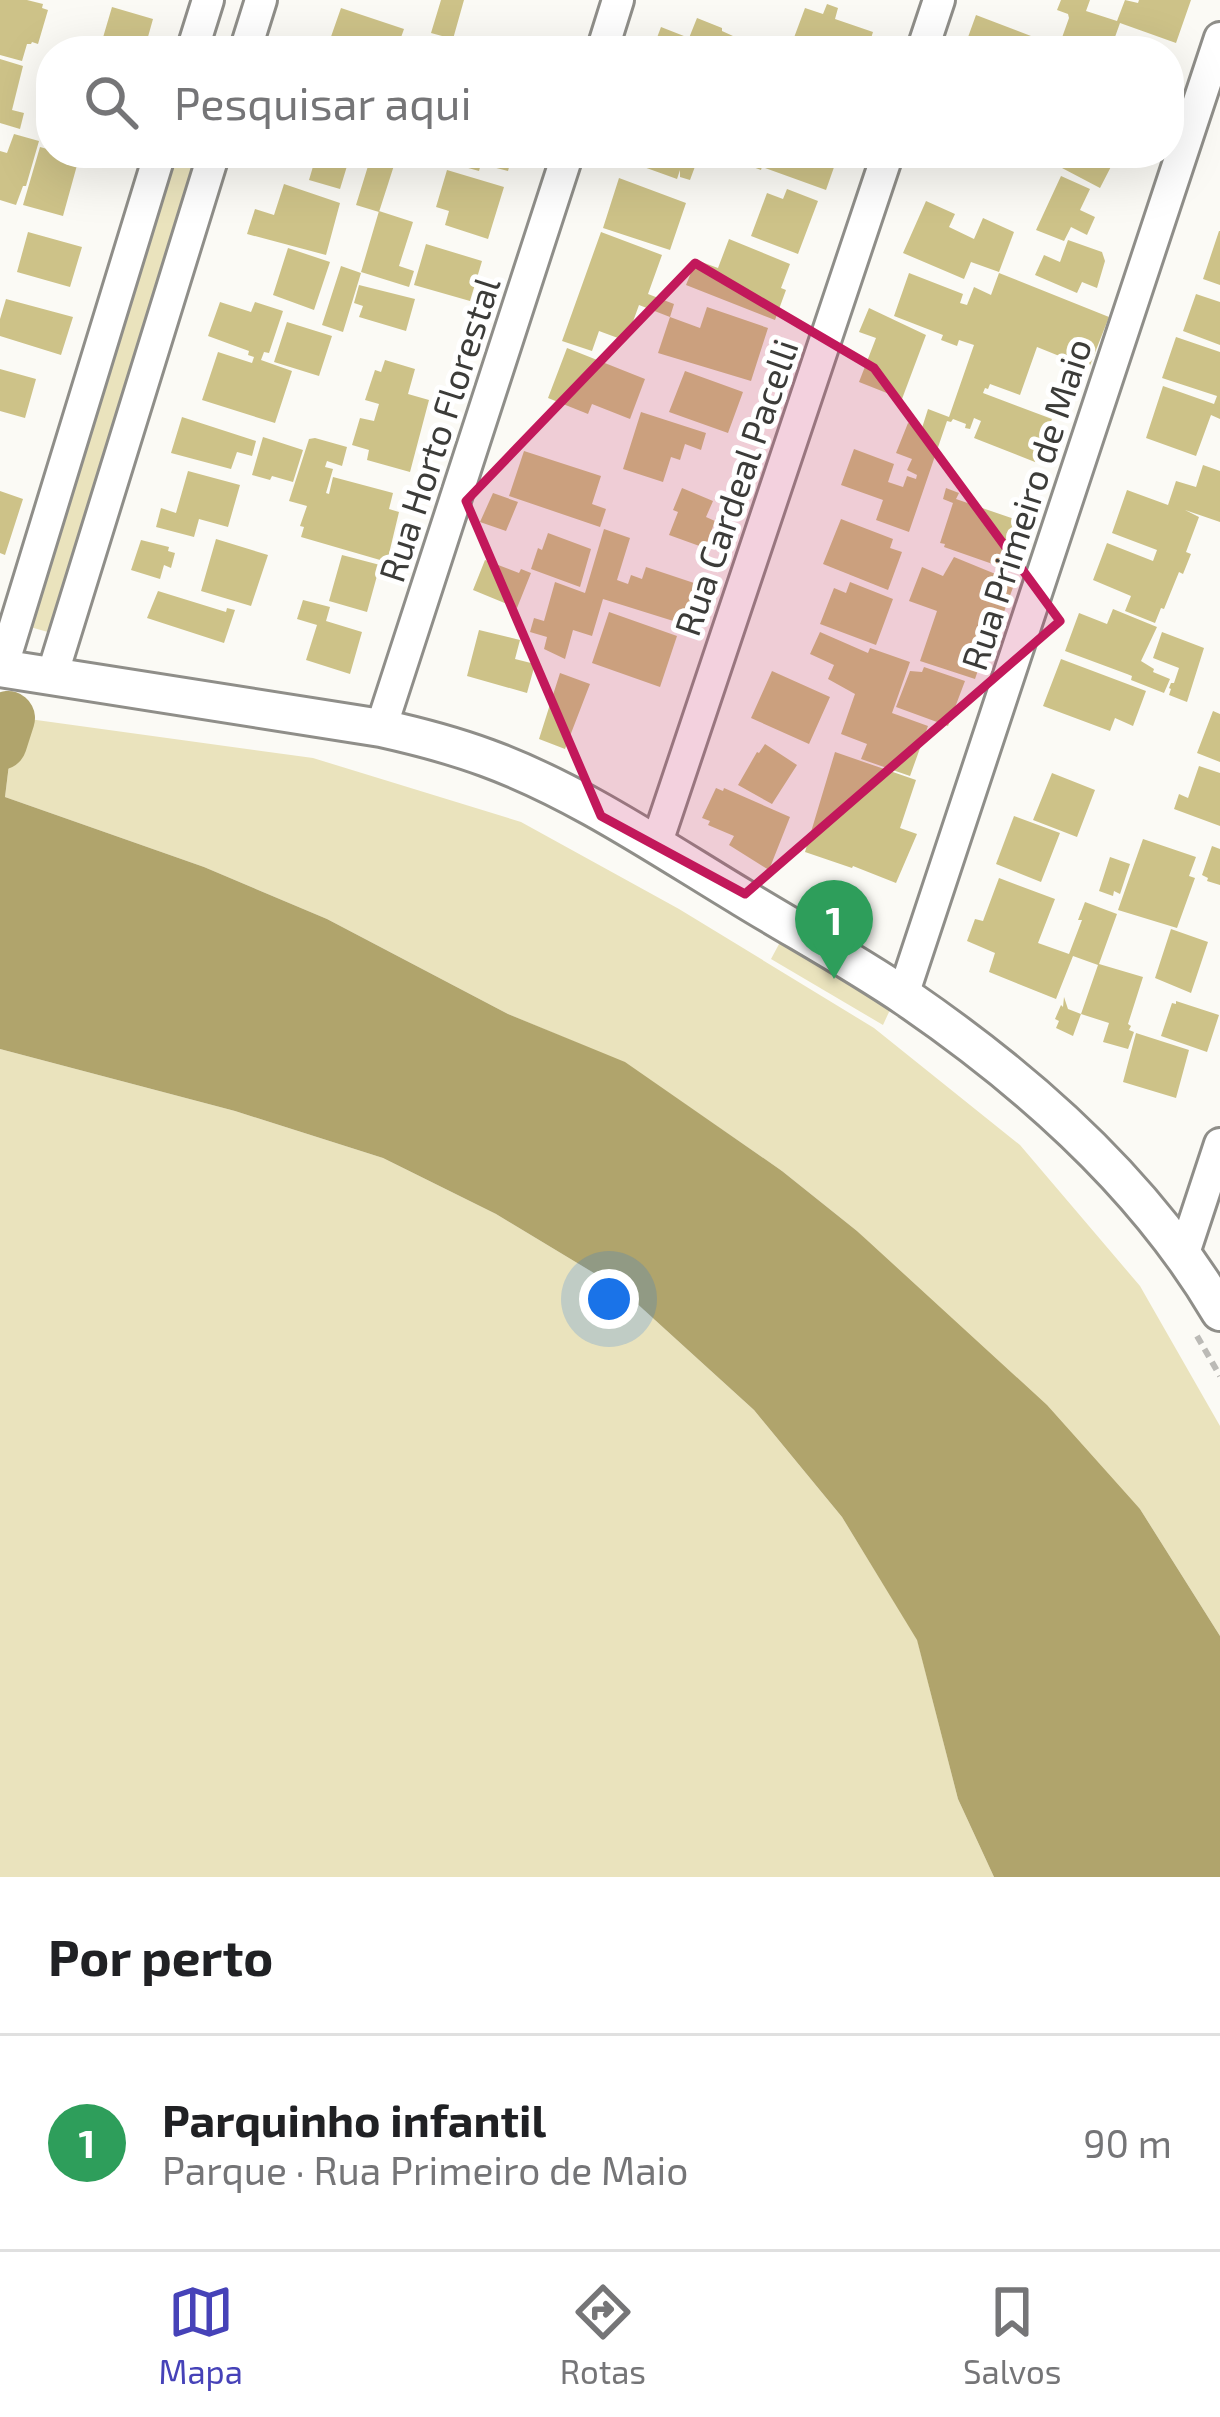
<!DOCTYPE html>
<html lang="pt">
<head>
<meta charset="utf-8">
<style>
	:root { --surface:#fff; --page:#f6f6f6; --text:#202124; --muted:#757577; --line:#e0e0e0; --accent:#4642b8 }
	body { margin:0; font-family:"Exo 2",sans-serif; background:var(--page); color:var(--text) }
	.you { position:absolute; left:609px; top:1299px; width:42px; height:42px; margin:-30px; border:9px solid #fff; border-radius:50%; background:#1a73e8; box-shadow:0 0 0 18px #1a73e833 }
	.badge { display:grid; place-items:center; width:78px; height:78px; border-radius:50%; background:var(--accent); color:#fff; font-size:39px; font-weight:700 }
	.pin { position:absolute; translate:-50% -99px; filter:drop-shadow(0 3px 6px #0008) }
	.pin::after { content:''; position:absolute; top:63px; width:42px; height:36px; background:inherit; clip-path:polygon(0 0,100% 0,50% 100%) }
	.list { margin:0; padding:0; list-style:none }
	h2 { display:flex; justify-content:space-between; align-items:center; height:156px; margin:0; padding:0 48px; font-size:51px }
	h2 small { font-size:39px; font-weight:400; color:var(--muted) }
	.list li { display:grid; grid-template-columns:78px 1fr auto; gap:36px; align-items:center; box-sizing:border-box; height:216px; padding:0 48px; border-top:3px solid var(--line) }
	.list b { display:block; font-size:45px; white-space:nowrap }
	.list p { margin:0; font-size:39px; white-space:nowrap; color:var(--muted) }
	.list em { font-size:39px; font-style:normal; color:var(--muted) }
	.icon { flex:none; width:66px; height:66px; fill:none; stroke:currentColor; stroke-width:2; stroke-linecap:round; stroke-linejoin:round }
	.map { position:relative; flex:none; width:1220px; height:1877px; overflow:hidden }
	.search { position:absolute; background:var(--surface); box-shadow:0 12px 48px #0002; left:36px; right:36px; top:36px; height:132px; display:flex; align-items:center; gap:30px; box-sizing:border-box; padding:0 42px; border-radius:48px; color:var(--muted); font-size:45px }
	.sheet { height:372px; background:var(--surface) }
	nav { display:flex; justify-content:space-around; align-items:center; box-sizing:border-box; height:168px; border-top:3px solid var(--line); background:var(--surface); font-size:33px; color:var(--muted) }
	nav a { display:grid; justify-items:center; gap:6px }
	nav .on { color:var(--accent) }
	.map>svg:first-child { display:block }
	.green { fill:#eae3bd }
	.water { fill:#b0a46c }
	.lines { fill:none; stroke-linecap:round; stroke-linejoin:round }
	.river { stroke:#b0a46c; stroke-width:54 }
	.building { fill:#cdc288 }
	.minor-casing { stroke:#8f8e89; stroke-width:36 }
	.tertiary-casing { stroke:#8f8e89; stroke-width:42 }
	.path { stroke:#bbbab6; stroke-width:6; stroke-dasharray:9 6; stroke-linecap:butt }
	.minor { stroke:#fff; stroke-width:30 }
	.tertiary { stroke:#fff; stroke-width:36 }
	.marked { fill:#c2185b; fill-opacity:0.2; stroke:#c2185b; stroke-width:9; stroke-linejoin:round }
	.labels { text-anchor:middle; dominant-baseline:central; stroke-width:10; stroke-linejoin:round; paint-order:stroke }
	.street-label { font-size:36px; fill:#3c3c39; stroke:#fff }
</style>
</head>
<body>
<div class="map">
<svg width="1220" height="1877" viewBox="0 0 1220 1877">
	<rect width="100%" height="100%" fill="#fbfaf5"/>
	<path class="green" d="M169,153H205L55,634L23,625Z
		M0,715L313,758L521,822L679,909L874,1028L1020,1145L1140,1286L1220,1426V1636L1140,1509L857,1231L782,1171L625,1063L508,1014L327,919L204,867L5,797L12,741L0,736Z
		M786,931L895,999L883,1025L771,959Z
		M0,1049L235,1111L383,1158L496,1214L622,1290L754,1410L842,1517L917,1639L958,1799L994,1877H0Z"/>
	<path class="water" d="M0,736L12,740L5,797L204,867L327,919L508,1014L625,1062L782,1171L857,1231L1047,1405L1140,1509L1220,1636V1877H994L958,1799L917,1640L842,1517L754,1410L622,1290L496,1214L383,1158L235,1111L0,1049Z"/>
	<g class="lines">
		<path class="river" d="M0,743L8,718"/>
	</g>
	<path class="building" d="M0,0H27L43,4L42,8L48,10L38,44L32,42L31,44H27L22,61L0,55Z
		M441,0H464L453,39L431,33Z
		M1061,0H1090L1086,11L1117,21L1125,0L1138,3L1139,0H1191L1176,43L1120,23L1110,51H1072L1059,46L1069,18L1068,14L1057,10Z
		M827,4L838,8L835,19L873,32L867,51H816L792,43L805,8L823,14Z
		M112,7L153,19L144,51H99Z
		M341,8L404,29L399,43L409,46L407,51H326Z
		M976,15L1044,41L1040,51H963Z
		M697,18L722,28V31L733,36L726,51H652L661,27L689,38Z
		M0,59L23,66L12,110L24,113L20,129L0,123Z
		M14,134L39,141L26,186H23L16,205L0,200V151L7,153Z
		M40,147L51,150V153L79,158L63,216L23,205Z
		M317,153H351L340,189L309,180Z
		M372,153H398L379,212L356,205Z
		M464,153H513L508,171L481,164L479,171L461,166Z
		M618,153H700L690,180L680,177V170L677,179L616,157Z
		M733,153H766L761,170L731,159Z
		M770,153H839L826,190L765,168Z
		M1069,153H1118L1100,188L1062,168Z
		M447,170L504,187L488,239L445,225L449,211L436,207Z
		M1061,176L1090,189L1080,210L1095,217L1087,235L1071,227L1064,241L1036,230Z
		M619,178L686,203L670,250L603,228Z
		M284,184L340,203L326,255L247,234L255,209L274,215Z
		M787,189L818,201L798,254L751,236L767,193L783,199Z
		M926,201L955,214L949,227L974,239L983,218L1014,232L999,272L971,262L964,279L903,253Z
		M379,211L413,222L399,266L414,271L409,287L361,272Z
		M1219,231H1220V285L1203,279Z
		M28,232L82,247L70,287L17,272Z
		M601,232L662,255L648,294L674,304L670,317L639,305L626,341L599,331L592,351L562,341Z
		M729,239L790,264L781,288L786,290L775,320L686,285L696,260L718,268Z
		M1068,240L1102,252L1105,261L1097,288L1082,282L1077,293L1035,275L1044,255L1060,262Z
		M426,244L482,261L470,301L414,285Z
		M288,248L330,262L314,310L273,295Z
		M341,266L361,273L343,332L322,325Z
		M909,273L963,294L960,303L967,305L974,287L991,295L999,273L1109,317L1089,368L1037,347L1020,395L990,384L988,389L985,388L983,393L1052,419L1035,462L974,438L981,421L974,418L970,429L965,428L966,424L953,419L951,422L947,421L909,532L876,520L883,500L841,485L854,449L894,464L888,482L903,487L907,476L916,479L917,475L907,470L912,459L896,453L908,423L922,428L928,409L949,417L974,345L959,340L957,346L941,340L943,335L894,316Z
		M359,285L415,299L406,331L359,317L363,306L354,303Z
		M1196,294L1220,302V345L1183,331Z
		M6,299L73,317L61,355L0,336V319Z
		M220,302L251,312L255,302L283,311L269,353L264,352L261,360L292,371L275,423L202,400L218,352L252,363L254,357L248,355L249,351L208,336Z
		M707,307L768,328L751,381L658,353L670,317L700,328Z
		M869,308L926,335L902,399L859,382L876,338L859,332Z
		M287,322L332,336L319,376L274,362Z
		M1176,337L1220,352V419L1211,415L1196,456L1146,438L1163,386L1214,404L1217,396L1162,378Z
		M567,348L645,379L630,419L592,404L588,414L548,398Z
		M385,360L415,369L408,394L429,400L410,472L367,460L369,450L352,445L360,418L374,421L379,404L365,400L375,370L381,372Z
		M0,369L36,379L25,418L0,411Z
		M685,371L743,392L728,433L669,412Z
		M641,412L706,433L701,450L685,444L680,460L671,457L663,482L623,469Z
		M182,417L256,441L252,456L237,452L231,469L171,453Z
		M263,437L303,450L293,482L272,476L270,480L252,475Z
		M315,438L347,447L342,466L327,461L325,467L333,469L326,493L329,494L333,477L393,493L389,509L399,512L387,562L301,537L304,527L300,526L307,506L289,501L309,439Z
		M524,451L601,476L592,504L606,509L600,527L509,496Z
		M1203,465L1220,471V522L1185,510L1199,517L1186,552L1191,554L1183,574L1179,572L1164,609L1161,608L1155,623L1125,611L1131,596L1093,580L1107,543L1153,561L1157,550L1112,533L1127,490L1168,505L1176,481L1196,487Z
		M188,471L240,485L228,527L199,519L194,537L156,527L161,508L176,513Z
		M682,488L713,501L706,517L715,521L705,548L669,535L678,512L673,510Z
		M946,488L959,493L956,499L1020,521L1004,568L944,547L945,544L940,543L953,503L943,499Z
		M0,491L23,499L5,555L0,553Z
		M493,493L518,502L506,531L480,522Z
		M841,519L893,539L890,548L902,552L888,590L823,564Z
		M604,529L630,538L617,580L628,584L631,575L642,579L646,567L697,584L683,624L603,599L592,636L573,630L565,659L544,649L547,637L530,632L534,618L544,621L555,582L585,593Z
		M548,533L591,549L580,587L531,569L538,548L542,550Z
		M216,539L268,555L251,606L201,591Z
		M141,540L169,547L168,551L175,553L171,568L164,565L160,579L131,570Z
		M342,555L380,565L367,612L329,601Z
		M954,557L1015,582L997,631L992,629L975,679L920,661L937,611L909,601L922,567L943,576Z
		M485,560L519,573L521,569L531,573L517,608L473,590Z
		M850,582L893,599L876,645L820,624L834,588L846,593Z
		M158,591L226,612L227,608L235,610L224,643L147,618Z
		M303,600L330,607L326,621L362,632L350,674L306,660L317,625L297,619Z
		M1113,609L1157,627L1141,661L1154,669L1153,672L1170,679L1164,693L1131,680L1132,676L1127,674L1065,651L1079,613L1107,624Z
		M609,612L677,636L660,687L592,663Z
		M479,630L520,640L515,659L535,664L527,693L467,676Z
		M820,632L868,653L870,648L910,662L892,713L928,726L910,776L861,759L867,744L841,734L855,694L828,679L834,665L810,654Z
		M1162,632L1204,648L1187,702L1169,695L1171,689L1169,688L1171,683H1174L1179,668L1153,658Z
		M1061,659L1146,691L1133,726L1115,718L1110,731L1043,706Z
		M924,667L965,681L948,726L896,707L910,671L922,672Z
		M772,671L830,697L809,744L751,718Z
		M560,673L590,684L565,749L539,739Z
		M1213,711L1220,714V762L1197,753Z
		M765,744L797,765L772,804L738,785L757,752L759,753Z
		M835,752L916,780L900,828L917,834L896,883L853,866L852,868L805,852Z
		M1199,766L1220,773V826L1174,809L1179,794L1188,798Z
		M1052,773L1095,790L1077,837L1033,820Z
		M716,788L723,791L724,788L790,817L769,870L729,845L734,836L708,825L710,821L702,818Z
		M1014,816L1060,833L1041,882L996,864Z
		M1143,839L1196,857L1189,876L1195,878L1177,928L1118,910Z
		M1212,846L1220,849V885L1207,881L1208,878L1202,875Z
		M1110,857L1130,864L1120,894L1114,891L1113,896L1099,891Z
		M999,878L1055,899L1038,943L1069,954L1082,920H1078L1085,902L1117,914L1099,964L1143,977L1128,1024L1131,1026L1129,1030L1134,1032L1128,1049L1103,1042L1109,1023L1081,1014L1098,965L1073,956L1056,999L989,972L995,953L967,941L975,919L983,921Z
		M1171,929L1208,942L1191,993L1155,978Z
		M1064,997L1068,1009L1081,1014L1073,1036L1056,1028L1059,1021L1055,1019L1061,1005L1063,1007Z
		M1176,1001L1219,1015L1207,1052L1161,1036L1172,1003L1176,1004Z
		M1136,1033L1189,1050L1176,1098L1123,1082Z"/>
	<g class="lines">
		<defs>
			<path id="minor" d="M192,51L208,0
				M245,51L261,0
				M602,51L618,0
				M922,51L939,0
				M2,668L160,153
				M52,676L214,153
				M381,728L568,153
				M656,845L888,153
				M903,995L1220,38
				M1183,1256L1220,1144"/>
			<path id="tertiary" d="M0,668L381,728C417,736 452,745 487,758C577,791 660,848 743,898C797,931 854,962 907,998C1028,1081 1145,1184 1220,1312"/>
		</defs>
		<use href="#minor" class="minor-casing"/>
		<use href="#tertiary" class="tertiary-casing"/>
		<path class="path" d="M1197,1336L1220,1376"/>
		<use href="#minor" class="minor"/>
		<use href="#tertiary" class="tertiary"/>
	</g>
	<path class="marked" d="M695,263L874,368L1060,621L745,894L601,816L466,501Z"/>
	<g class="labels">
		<g class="street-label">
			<text transform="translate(438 429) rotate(-72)">Rua Horto Florestal</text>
			<text transform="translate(735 487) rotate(-71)">Rua Cardeal Pacelli</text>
			<text transform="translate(1025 504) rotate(-72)">Rua Primeiro de Maio</text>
		</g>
	</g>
</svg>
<div class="you"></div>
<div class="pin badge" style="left:834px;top:979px;background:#2e9e5b">1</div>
<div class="search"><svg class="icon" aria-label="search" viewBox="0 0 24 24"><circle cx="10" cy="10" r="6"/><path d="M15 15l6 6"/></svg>Pesquisar aqui</div>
</div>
<section class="sheet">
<h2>Por perto<small></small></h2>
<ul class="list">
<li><span class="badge" style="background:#2e9e5b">1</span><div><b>Parquinho infantil</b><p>Parque · Rua Primeiro de Maio</p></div><em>90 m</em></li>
</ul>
</section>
<nav>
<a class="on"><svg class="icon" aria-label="map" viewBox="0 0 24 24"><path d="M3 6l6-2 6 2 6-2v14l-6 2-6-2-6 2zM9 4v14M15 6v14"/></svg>Mapa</a>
<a><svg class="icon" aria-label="directions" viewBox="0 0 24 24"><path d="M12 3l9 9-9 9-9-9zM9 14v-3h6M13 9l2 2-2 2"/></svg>Rotas</a>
<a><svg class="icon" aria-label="saved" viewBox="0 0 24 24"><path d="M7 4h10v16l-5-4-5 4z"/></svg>Salvos</a>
</nav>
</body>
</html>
